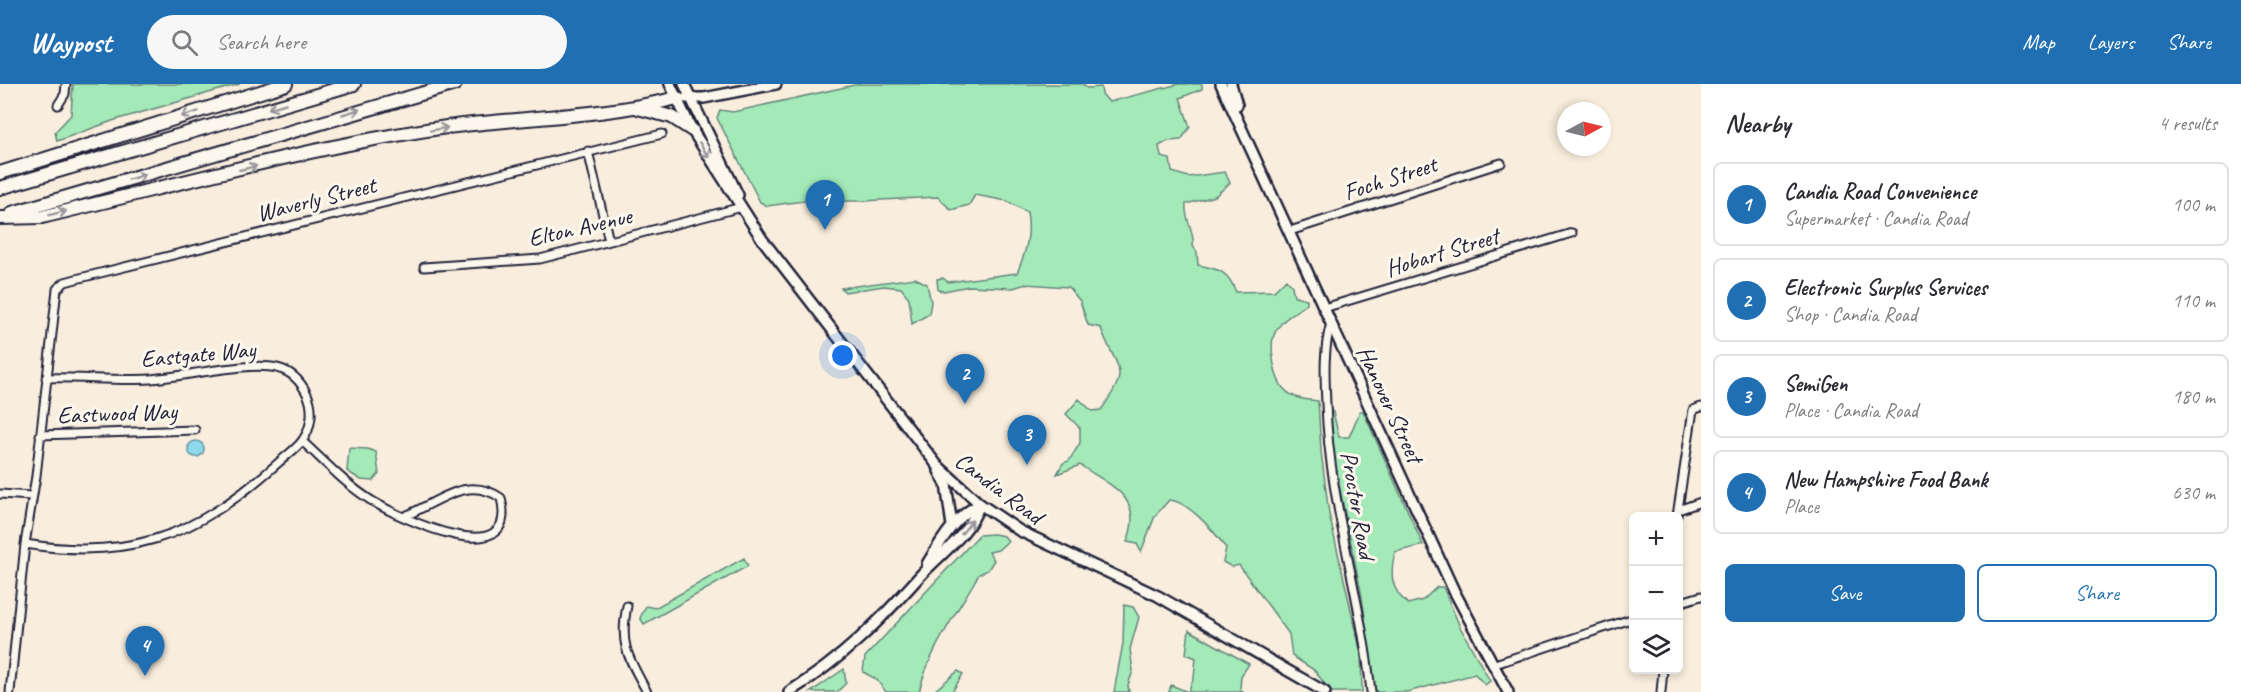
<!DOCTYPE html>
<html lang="en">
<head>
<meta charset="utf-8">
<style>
	:root { --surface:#fff; --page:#f7f7f7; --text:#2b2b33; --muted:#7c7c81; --line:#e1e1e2; --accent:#1f6fb2 }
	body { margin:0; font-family:Caveat,sans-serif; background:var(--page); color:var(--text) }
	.controls { position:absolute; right:18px; bottom:18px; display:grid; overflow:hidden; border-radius:9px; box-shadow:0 3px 9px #0003 }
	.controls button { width:54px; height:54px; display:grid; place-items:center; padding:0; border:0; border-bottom:2px solid var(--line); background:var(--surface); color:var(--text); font:30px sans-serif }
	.compass { position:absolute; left:1557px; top:18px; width:54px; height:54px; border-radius:50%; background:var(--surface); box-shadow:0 3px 9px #0003; rotate:83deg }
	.you { position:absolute; left:843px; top:272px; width:21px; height:21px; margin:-15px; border:4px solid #fff; border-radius:50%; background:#1a73e8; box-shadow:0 0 0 9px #1a73e833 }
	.badge { display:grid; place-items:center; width:39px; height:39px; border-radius:50%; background:var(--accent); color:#fff; font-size:20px; font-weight:700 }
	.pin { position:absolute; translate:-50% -50px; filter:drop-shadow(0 2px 3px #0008) }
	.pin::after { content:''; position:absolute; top:32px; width:21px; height:18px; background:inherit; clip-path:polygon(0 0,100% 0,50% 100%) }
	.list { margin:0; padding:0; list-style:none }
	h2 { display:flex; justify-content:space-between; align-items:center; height:78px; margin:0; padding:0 24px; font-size:26px }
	h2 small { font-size:20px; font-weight:400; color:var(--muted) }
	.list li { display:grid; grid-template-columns:39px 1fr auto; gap:18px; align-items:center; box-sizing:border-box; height:84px; margin:0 12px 12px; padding:0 12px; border:2px solid var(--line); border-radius:9px }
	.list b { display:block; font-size:22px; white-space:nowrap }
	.list p { margin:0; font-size:20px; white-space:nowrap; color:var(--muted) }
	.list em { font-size:20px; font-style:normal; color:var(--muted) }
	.actions { display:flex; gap:12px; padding:18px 24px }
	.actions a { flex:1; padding:14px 0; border:2px solid var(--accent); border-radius:9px; text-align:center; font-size:21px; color:var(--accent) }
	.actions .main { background:var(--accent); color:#fff }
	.icon { flex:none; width:33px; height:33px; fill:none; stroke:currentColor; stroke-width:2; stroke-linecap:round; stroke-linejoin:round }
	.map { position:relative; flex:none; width:1701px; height:608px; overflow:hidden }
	header { display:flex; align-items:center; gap:36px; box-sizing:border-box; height:84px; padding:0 30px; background:var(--accent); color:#fff }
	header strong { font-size:28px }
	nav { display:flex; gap:33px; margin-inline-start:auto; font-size:21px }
	.search { width:420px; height:54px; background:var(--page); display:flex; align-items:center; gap:15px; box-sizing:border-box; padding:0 21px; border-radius:33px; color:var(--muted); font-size:22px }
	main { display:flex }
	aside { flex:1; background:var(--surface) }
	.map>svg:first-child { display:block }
	.green { fill:#a3eab8; stroke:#62867a; stroke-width:1.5 }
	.water { fill:#8cdaeb; stroke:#6290a5; stroke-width:1.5 }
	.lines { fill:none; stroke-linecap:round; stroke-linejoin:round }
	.street-casing { stroke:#22223b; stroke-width:11 }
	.secondary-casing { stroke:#22223b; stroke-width:14 }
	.highway-casing { stroke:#22223b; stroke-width:16 }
	.street { stroke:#fbf7ec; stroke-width:7 }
	.secondary { stroke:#fbf7ec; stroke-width:9 }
	.highway { stroke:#fbf7ec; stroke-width:12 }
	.oneway { stroke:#99979c }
	.labels { text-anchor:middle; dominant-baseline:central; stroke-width:6; stroke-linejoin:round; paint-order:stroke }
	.street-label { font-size:24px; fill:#22223b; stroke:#fbf7ec }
</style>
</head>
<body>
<header>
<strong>Waypost</strong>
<div class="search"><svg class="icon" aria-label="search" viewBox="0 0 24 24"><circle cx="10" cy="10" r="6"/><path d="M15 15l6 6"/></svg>Search here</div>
<nav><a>Map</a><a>Layers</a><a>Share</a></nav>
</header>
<main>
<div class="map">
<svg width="1701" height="608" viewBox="0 0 1701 608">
	<rect width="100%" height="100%" fill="#f9eedd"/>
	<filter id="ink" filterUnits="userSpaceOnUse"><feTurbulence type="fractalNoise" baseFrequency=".0167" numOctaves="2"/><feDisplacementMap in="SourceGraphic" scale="12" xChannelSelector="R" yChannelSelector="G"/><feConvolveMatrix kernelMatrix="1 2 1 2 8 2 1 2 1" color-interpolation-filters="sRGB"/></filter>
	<g filter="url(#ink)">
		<path class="green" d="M73,0H240L115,36L57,57L55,48L71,31Z
			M859,0H1082L1087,4L1101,3L1102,10L1109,18L1179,0H1202V5L1180,14L1190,43L1181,56L1168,57L1159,62L1161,73L1170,75L1172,88L1188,93L1225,88L1230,99L1215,112L1186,120C1184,135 1195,147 1193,162L1197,168L1198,181C1219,185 1228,187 1236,208L1274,207L1286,195L1292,202L1294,212L1307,215V220C1295,228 1279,237 1274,251C1269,264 1275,296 1284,305C1293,315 1306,316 1318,317L1321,367L1329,430L1361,569L1362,608H1331L1314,586L1292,572L1289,550L1239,481L1232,483L1223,478L1226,464C1215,448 1188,417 1169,416L1155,432L1141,468L1137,460L1127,458C1145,413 1111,402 1080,381L1057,390L1063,379L1069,377L1080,359V344L1066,330L1079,315L1092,327L1101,326C1132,283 1117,288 1101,244L1088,241L1080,217L1068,203L1026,200L1013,204L969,202L944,207L938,206L937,195L943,194L948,198L1017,189C1026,168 1031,151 1027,128L1007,117L975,111L969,121L951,126L938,113L862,117H803L767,122L760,118L717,34L720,26L733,28Z
			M915,194L927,200L931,218L929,230L912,240L909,214L901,204L884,202L845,208L841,204Z
			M1329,325L1333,328L1339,353H1349L1360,327H1363L1423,461L1395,468C1390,490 1390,505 1408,520L1423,516L1437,503H1443L1460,543L1490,597L1485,601L1475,590L1407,608H1375L1362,513L1336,386Z
			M349,364L368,365L376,368L379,390L373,397L361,396L347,387Z
			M994,450L1004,452L1008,457L998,466L989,468L994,476L988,486L979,490C958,527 929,566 919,608H886L876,595L863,588L865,573L979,451Z
			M744,474L748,482L644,540L640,534L646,522L655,524Z
			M1124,521L1133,523L1139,533L1130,565L1133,587L1128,601L1129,608H1114L1123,559Z
			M1189,546L1249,580L1241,592L1240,605L1243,608H1169L1171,601L1188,608L1194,593L1196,574L1186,570Z
			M844,585L846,599L837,608H811Z
			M958,587L963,590L952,608H928L934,607Z"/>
		<path class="water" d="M188 365a8 8 0 1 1 16 0a8 8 0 1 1-16 0Z"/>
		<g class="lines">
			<defs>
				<path id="street" d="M58,21L65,10L66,0
					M588,67L609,157
					M1290,147L1501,79
					M424,183L540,175L742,123
					M1324,224L1572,149
					M1331,239C1323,266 1325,293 1326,320C1329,418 1361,511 1371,608
					M40,351L195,346
					M302,357C325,378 345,400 372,417C400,434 520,491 501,414C466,390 438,419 405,432
					M0,410L32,412
					M1678,426L1701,418
					M1677,432L1693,326L1701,323
					M25,460C69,467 112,468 155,455C203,441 242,411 278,379C286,372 296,365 302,357C312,344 314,324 307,310C301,298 291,287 277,284C249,277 183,293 150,295C116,297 80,293 46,294
					M1678,519L1701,512
					M627,522C619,561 628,573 647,608
					M1492,581L1634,534
					M10,608L25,460L36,392L57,205L65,198L76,195L662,50
					M1661,608L1663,586"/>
				<path id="secondary" d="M670,0L692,46L762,155L937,381L980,420L1020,447L1158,512L1325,608
					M684,0L738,111
					M1221,0L1454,507L1508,608
					M1231,0L1237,21
					M686,14H704L776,0
					M939,387L946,400L952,442
					M927,480C941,457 955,432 980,420
					M789,608C842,575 878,539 919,493C941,469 969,451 980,420"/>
				<path id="highway" d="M638,24L672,33L692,46
					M0,89L286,0
					M0,104L354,0
					M12,129L455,0
					M0,134L42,133C176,101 311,62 447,43C523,33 603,33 677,14"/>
			</defs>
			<use href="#street" class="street-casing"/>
			<use href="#secondary" class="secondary-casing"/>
			<use href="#highway" class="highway-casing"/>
			<use href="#street" class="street"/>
			<use href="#secondary" class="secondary"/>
			<use href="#highway" class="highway"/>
		</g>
		<defs><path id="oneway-shaft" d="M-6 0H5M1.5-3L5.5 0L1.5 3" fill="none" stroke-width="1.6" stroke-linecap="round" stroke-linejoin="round" transform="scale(1.5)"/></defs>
		<g class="oneway">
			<use href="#oneway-shaft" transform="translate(277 22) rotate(164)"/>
			<use href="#oneway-shaft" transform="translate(351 28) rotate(-16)"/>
			<use href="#oneway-shaft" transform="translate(190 30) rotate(163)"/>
			<use href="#oneway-shaft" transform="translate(439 45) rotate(-10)"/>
			<use href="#oneway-shaft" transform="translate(704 66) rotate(59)"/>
			<use href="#oneway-shaft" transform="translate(248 84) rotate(-13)"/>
			<use href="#oneway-shaft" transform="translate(137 93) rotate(-17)"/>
			<use href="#oneway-shaft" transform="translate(58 129) rotate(-14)"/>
			<use href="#oneway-shaft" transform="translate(967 443) rotate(-51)"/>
		</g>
	</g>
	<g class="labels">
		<g class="street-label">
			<text transform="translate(1390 94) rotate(-18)">Foch Street</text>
			<text transform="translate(316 115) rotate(-14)">Waverly Street</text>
			<text transform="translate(580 143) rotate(-13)">Elton Avenue</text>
			<text transform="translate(1442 168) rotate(-17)">Hobart Street</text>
			<text transform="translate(198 270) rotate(-5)">Eastgate Way</text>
			<text transform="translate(1390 320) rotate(65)">Hanover Street</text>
			<text transform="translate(117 329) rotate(-2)">Eastwood Way</text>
			<text transform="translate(999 404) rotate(37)">Candia Road</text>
			<text transform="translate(1358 421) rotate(80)">Proctor Road</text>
		</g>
	</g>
</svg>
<div class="controls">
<button>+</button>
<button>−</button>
<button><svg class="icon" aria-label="layers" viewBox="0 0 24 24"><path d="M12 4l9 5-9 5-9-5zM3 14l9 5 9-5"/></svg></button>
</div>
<svg class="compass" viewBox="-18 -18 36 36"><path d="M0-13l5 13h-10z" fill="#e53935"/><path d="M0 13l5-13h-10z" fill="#7c7c81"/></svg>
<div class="you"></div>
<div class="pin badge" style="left:825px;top:146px">1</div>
<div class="pin badge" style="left:965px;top:320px">2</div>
<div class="pin badge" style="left:1027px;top:381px">3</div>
<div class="pin badge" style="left:145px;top:592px">4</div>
</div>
<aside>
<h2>Nearby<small>4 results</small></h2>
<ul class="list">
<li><span class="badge">1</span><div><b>Candia Road Convenience</b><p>Supermarket · Candia Road</p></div><em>100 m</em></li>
<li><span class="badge">2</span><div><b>Electronic Surplus Services</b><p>Shop · Candia Road</p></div><em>110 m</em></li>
<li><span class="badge">3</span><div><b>SemiGen</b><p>Place · Candia Road</p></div><em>180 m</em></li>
<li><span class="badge">4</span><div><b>New Hampshire Food Bank</b><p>Place</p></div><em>630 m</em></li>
</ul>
<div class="actions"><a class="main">Save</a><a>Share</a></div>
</aside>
</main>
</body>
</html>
